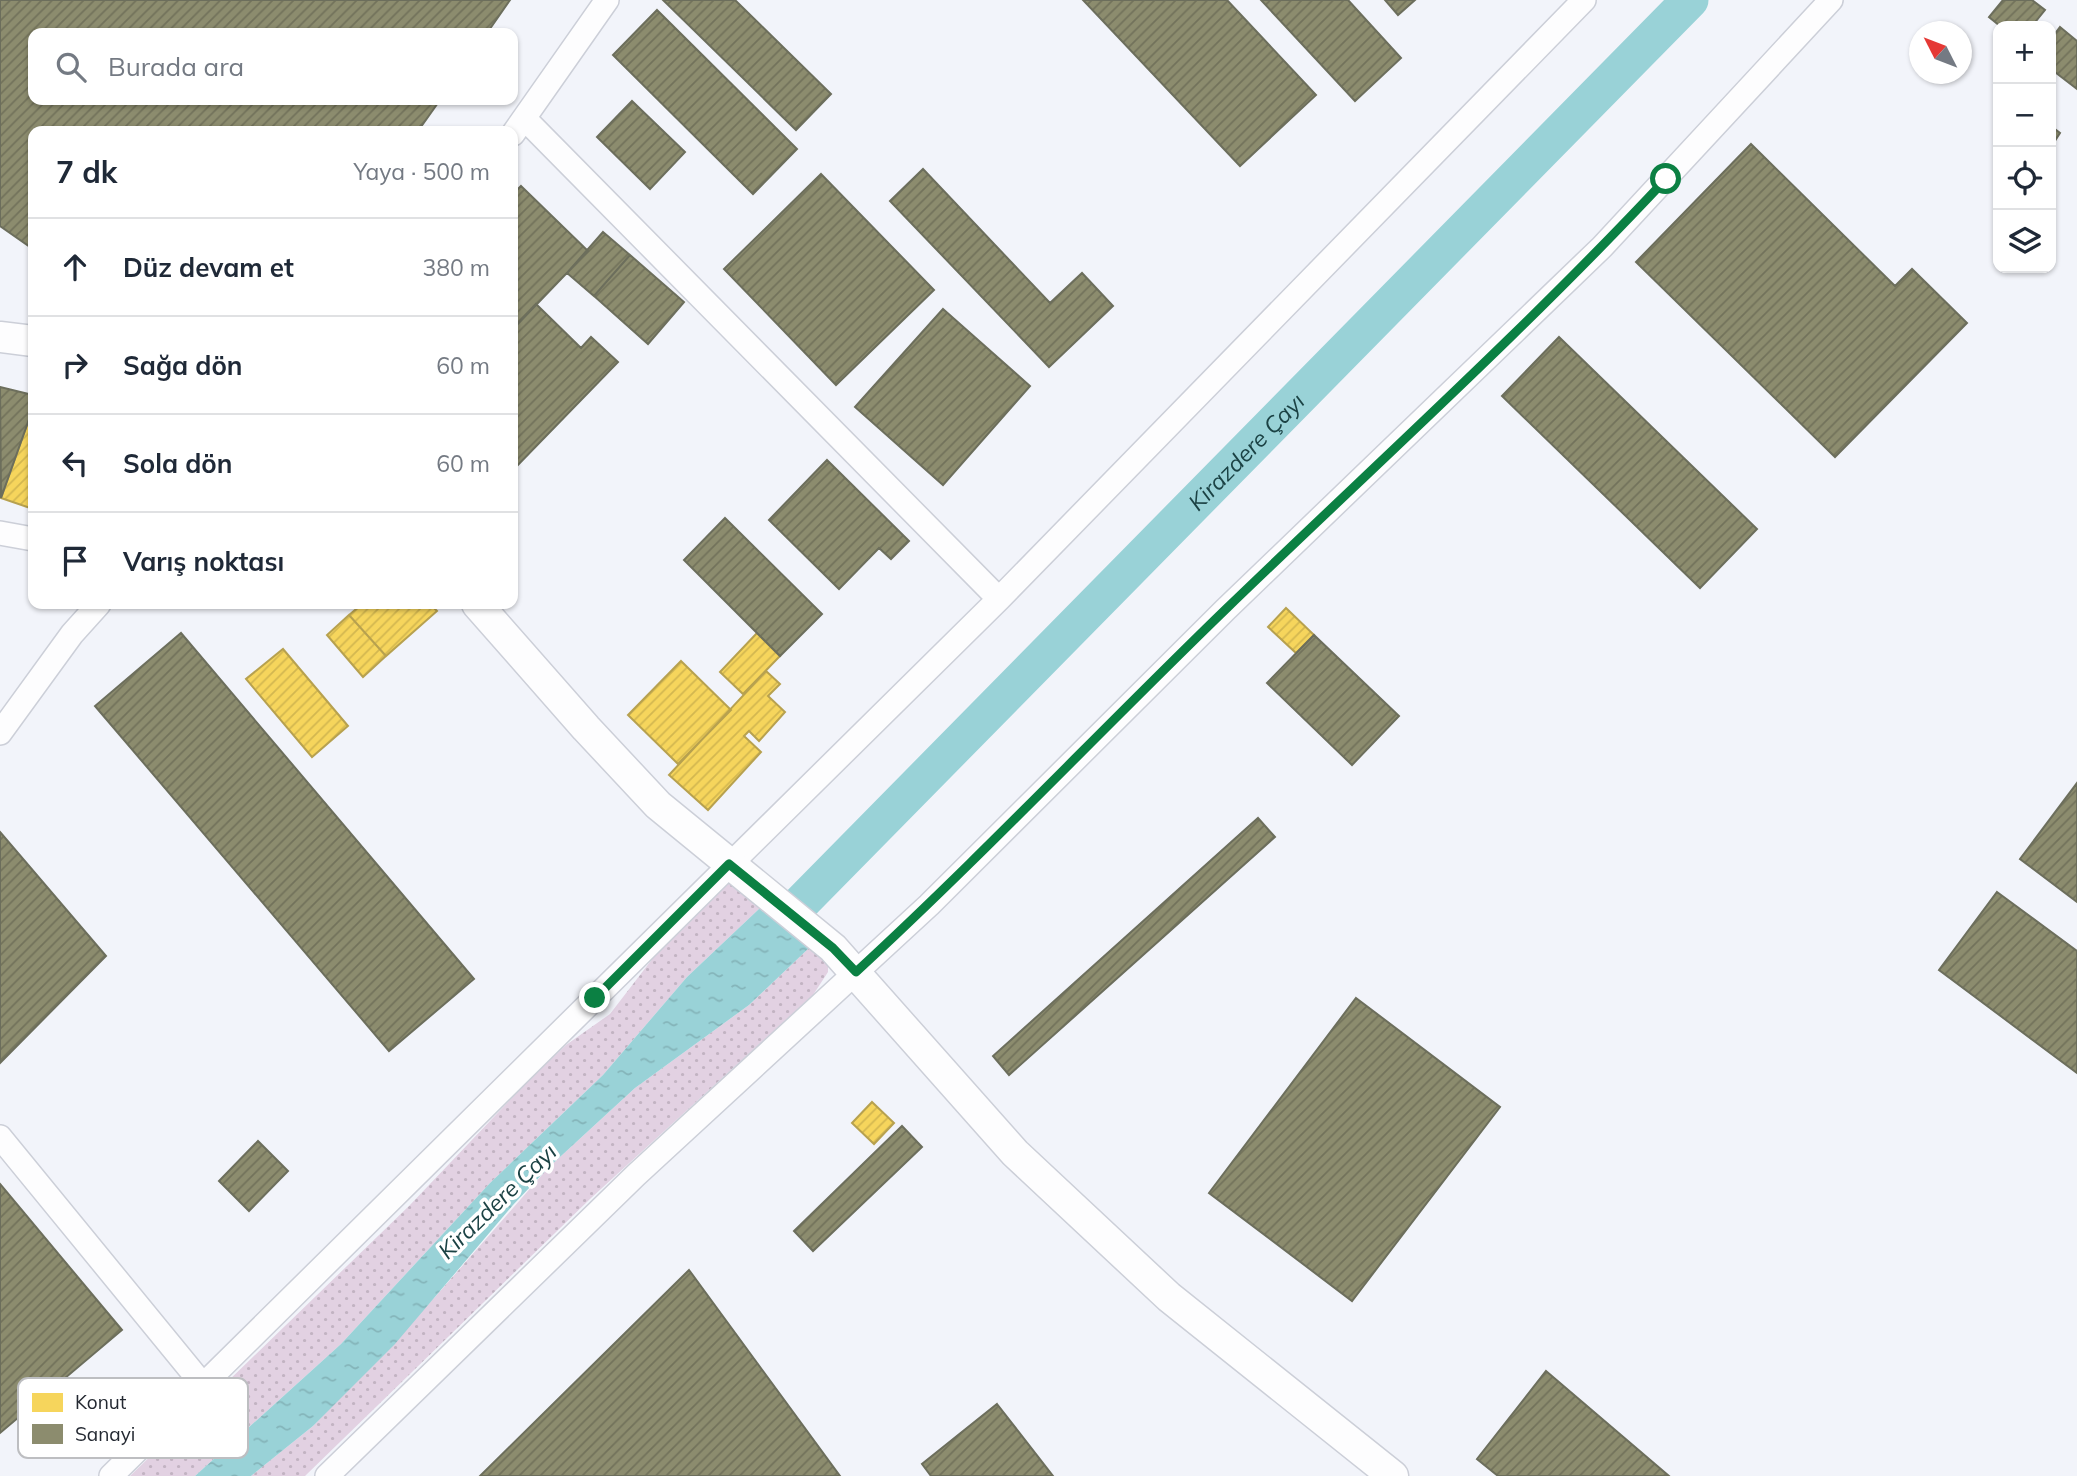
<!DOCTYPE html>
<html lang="tr">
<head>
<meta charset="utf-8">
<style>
	:root { --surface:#fff; --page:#f6f6f7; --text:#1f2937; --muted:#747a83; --line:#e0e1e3 }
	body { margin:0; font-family:Mulish,sans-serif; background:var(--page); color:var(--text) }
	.controls { position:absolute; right:21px; top:21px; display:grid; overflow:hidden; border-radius:14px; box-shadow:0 2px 5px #0004 }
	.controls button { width:63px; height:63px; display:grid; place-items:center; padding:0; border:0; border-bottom:2px solid var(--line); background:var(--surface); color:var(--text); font:35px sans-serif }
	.compass { position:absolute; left:1909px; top:21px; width:63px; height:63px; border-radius:50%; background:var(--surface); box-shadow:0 2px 5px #0004; rotate:312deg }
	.stop { position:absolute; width:21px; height:21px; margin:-16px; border:5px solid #0b8043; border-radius:50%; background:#fff }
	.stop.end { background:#0b8043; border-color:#fff; box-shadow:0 2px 7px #0008 }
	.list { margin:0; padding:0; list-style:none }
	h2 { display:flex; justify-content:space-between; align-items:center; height:91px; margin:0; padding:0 28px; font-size:30px }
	h2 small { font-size:23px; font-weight:400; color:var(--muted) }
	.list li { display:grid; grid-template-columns:46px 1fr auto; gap:21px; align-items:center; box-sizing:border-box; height:98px; padding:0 28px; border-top:2px solid var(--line) }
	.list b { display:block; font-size:26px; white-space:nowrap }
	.list em { font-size:23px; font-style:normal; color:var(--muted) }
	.icon { flex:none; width:38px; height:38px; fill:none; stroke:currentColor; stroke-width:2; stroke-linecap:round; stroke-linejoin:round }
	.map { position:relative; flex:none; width:2077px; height:1476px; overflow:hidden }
	.search { position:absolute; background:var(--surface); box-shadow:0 2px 5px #0004; left:28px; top:28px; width:490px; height:77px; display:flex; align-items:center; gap:18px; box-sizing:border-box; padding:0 24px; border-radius:14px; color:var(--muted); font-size:26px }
	.panel { position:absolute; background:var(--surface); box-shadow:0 2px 5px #0004; left:28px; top:126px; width:490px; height:483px; border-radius:14px }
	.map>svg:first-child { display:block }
	.grass { fill:url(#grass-dots) }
	.water { fill:url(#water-ripples) }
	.homes { fill:url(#homes-hatch); stroke:#b7a14f; stroke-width:2 }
	.industry { fill:url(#industry-hatch); stroke:#6c6e5c; stroke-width:2 }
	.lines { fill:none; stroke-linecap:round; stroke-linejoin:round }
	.river { stroke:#99d2d7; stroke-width:37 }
	.minor-casing { stroke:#cccfd8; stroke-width:26 }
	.tertiary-casing { stroke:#cccfd8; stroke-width:33 }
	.minor { stroke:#fdfdfe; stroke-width:23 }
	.tertiary { stroke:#fdfdfe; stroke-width:30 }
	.route { stroke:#0b8043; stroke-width:9 }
	.labels { text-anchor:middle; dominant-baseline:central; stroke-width:7; stroke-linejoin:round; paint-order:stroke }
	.water-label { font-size:23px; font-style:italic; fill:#1b4244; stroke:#fff }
	.key { fill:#fff; stroke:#bdbec1; stroke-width:2 }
	.key-label { font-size:19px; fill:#232831 }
</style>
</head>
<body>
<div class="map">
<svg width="2077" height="1476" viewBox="0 0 2077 1476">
	<defs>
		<pattern id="grass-dots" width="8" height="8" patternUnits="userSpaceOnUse" patternTransform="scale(1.75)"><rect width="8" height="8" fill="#e2d1e2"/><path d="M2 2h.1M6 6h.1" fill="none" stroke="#c2b3c2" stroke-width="1.8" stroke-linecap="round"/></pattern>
		<pattern id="water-ripples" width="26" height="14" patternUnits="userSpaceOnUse" patternTransform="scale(1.75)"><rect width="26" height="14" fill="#99d2d7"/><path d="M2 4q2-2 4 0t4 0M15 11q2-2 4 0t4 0" fill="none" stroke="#84b4b9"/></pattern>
		<pattern id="homes-hatch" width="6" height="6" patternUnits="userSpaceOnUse" patternTransform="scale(1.75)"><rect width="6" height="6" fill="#f6d55c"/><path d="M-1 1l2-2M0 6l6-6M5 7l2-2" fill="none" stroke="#d3b750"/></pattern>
		<pattern id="industry-hatch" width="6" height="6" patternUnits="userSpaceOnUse" patternTransform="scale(1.75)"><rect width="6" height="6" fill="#8c8c6e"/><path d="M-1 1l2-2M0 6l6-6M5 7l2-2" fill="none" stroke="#72725b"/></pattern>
	</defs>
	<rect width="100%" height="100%" fill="#f2f4fa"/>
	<path class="grass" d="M729,881L760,908L687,977L603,1075L490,1183L341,1344L195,1476H130L409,1206L528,1081L566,1045L610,1014L663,945Z
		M809,948L828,963V972L813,995L590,1199L305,1476H251L313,1426L435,1297L548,1168L635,1088L749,1005Z"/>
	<path class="water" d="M760,908L809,948L749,1005L635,1088L548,1168L513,1205L395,1344L313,1426L251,1476H195L341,1344L490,1183L603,1075L687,977Z"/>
	<path class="homes" d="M33,408V509L1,498Z
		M362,604H430L437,611L386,656L349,615Z
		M1286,608L1314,635L1296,653L1268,627Z
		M349,615L386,656L363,677L327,635Z
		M757,633L780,656L743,694L720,672Z
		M283,649L348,726L312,757L246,679Z
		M681,661L731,710L678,764L628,715Z
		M766,671L780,684L768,696L785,712L759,741L749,731L744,736L761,752L708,810L669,775Z
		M872,1102L894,1123L874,1144L852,1123Z"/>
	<path class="industry" d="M0,0H510L487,33H33V100H440L418,131H33V249L0,226Z
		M663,0H735L831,94L796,130Z
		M1083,0H1227L1316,95L1240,166Z
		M1261,0H1348L1401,58L1355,101Z
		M1385,0H1415L1398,15Z
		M2003,0H2032L2045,10L2032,26H2000L1989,17Z
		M657,10L797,149L753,194L613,55Z
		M2060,27L2077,41V89L2051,69V39Z
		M632,101L685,152L650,189L597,137Z
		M2051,126L2060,133L2051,147Z
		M1751,144L1895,286L1912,269L1967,323L1835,457L1636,262Z
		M923,169L1050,303L1082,273L1113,306L1049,367L890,201Z
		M821,174L934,290L836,385L724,269Z
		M521,186L588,251L513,329V194Z
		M603,232L630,255L594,296L567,273Z
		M630,255L684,302L648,344L594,296Z
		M536,304L581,348L591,337L618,362L513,470V329Z
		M943,309L1030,386L943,485L855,407Z
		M1559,337L1757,529L1700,588L1502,396Z
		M0,387L33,395V408L1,498Z
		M827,460L909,541L891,559L879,548L839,589L769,520Z
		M725,518L822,614L780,656L684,560Z
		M181,633L474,979L389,1051L95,706Z
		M1314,635L1399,716L1352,765L1267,683Z
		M2077,783V902L2020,859Z
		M1258,818L1275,837L1009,1075L993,1056Z
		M0,832L106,956L0,1063Z
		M1997,892L2077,951V1073L1939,970Z
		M1356,998L1500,1107L1352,1301L1209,1193Z
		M902,1126L922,1147L813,1251L794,1231Z
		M258,1141L288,1171L249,1211L219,1181Z
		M0,1184L122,1330L0,1433Z
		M689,1270L840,1476H480Z
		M1546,1371L1669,1476H1498L1477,1459Z
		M997,1404L1053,1476H931L922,1464Z"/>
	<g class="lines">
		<path class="river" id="s1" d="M801,903L1690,0"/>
		<defs>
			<path id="minor" d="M525,119L999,599
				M513,134L607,0
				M0,533L33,539
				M0,733L72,634L99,604
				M0,1137L203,1385
				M111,1476L999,599L1584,0
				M327,1476L636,1175L929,905L1225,610L1602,247L1831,0"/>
			<path id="tertiary" d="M0,337L33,341
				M477,604L586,728L658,805L833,948L1015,1153L1169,1297L1393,1476"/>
		</defs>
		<use href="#minor" class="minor-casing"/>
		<use href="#tertiary" class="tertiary-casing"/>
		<use href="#minor" class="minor"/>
		<use href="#tertiary" class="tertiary"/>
	</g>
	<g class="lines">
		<path class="route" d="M595,998L729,864L833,948L856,972C983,855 1102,729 1226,609C1373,467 1526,329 1666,179"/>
	</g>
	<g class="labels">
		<g class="water-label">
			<text stroke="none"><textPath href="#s1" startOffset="634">Kirazdere Çayı</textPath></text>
			<text transform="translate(497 1201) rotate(-44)">Kirazdere Çayı</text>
		</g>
	</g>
	<rect x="18" y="1378" width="230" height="80" rx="10" class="key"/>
	<rect x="32" y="1393" width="31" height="19" fill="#f6d55c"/>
	<rect x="32" y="1424" width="31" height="20" fill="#8c8c6e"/>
	<g class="key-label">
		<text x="75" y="1409">Konut</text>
		<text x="75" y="1441">Sanayi</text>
	</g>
</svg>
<div class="controls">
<button>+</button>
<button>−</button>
<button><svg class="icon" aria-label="locate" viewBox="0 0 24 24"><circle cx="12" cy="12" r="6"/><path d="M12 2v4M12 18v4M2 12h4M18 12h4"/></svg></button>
<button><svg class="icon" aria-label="layers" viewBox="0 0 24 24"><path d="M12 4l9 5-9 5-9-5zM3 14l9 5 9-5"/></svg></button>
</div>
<svg class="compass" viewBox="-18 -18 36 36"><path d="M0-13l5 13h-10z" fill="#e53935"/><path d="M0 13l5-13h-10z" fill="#747a83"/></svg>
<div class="stop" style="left:1666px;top:179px"></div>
<div class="stop end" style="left:595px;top:998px"></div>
<div class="search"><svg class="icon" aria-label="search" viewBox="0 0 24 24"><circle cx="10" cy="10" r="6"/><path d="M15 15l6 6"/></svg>Burada ara</div>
<section class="panel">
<h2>7 dk<small>Yaya · 500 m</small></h2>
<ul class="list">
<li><svg class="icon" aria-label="ahead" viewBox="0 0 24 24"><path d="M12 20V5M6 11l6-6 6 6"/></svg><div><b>Düz devam et</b></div><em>380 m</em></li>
<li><svg class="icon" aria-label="right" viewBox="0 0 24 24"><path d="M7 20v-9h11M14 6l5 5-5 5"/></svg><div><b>Sağa dön</b></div><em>60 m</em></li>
<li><svg class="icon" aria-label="left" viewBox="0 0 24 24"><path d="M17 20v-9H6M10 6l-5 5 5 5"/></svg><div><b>Sola dön</b></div><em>60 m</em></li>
<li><svg class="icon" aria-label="arrive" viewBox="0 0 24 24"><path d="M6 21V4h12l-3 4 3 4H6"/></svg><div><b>Varış noktası</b></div></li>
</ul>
</section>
</div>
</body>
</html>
